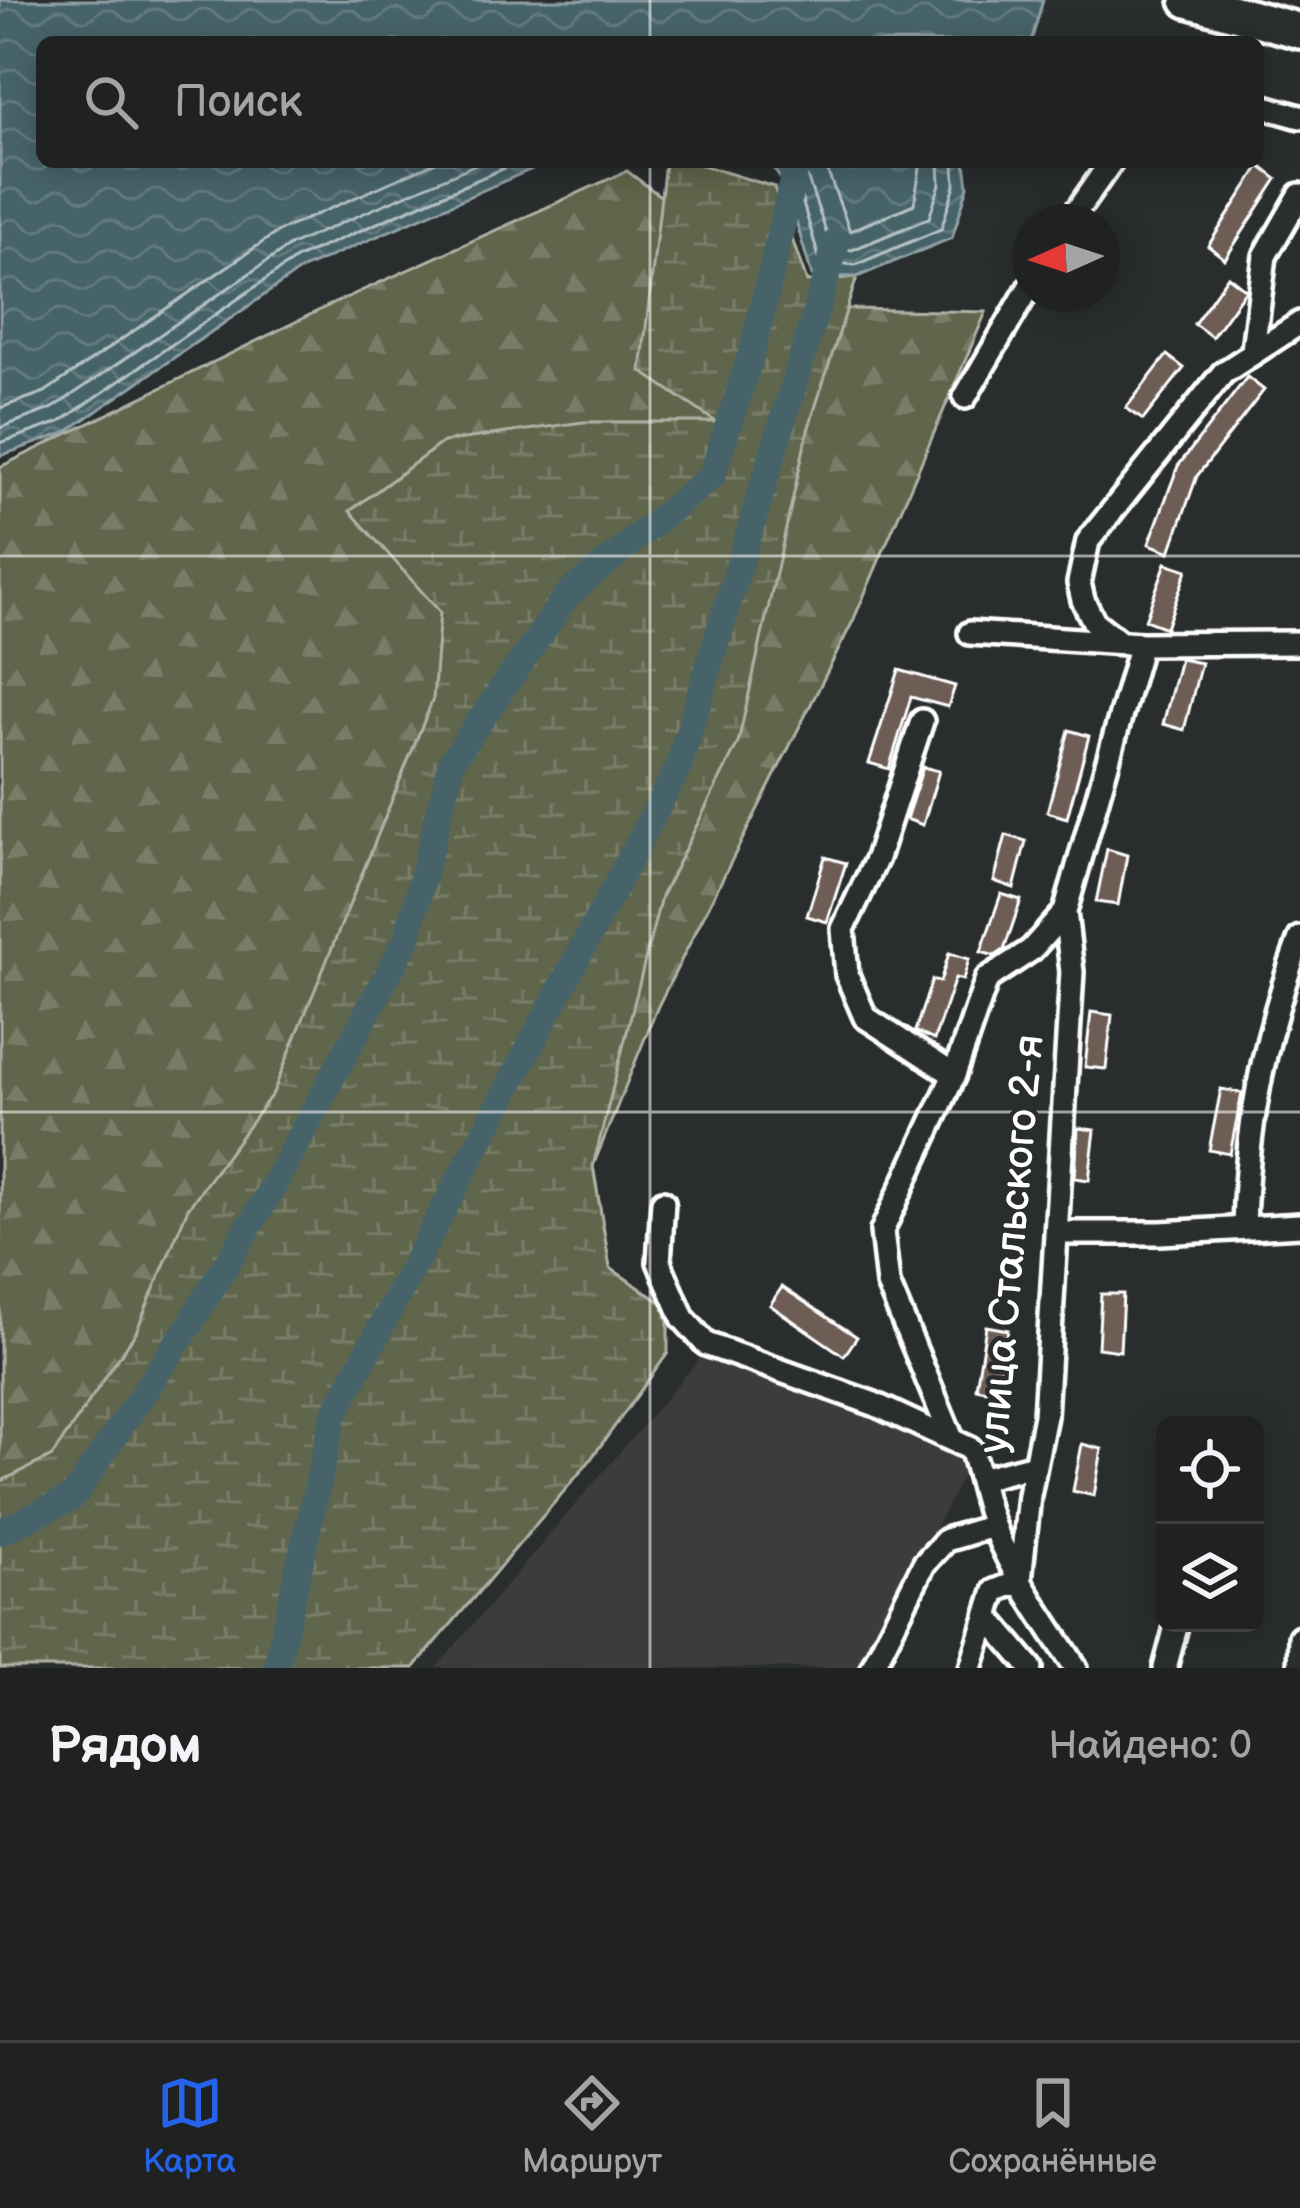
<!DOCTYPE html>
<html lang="ru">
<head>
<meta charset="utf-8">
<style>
	:root { --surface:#202222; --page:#2d2f2f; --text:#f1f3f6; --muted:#a2a4a5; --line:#3d3f40; --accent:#2563eb }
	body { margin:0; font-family:"Balsamiq Sans",sans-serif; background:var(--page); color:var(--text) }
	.controls { position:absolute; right:36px; bottom:36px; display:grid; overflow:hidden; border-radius:18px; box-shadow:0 6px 30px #0003 }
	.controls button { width:108px; height:108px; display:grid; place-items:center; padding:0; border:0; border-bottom:3px solid var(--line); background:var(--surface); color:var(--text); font:60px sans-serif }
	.compass { position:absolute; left:1012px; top:204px; width:108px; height:108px; border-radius:50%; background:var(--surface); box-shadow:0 6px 30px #0003; rotate:267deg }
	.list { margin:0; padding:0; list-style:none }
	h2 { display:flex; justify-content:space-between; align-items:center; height:156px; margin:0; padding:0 48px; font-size:51px }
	h2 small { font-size:39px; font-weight:400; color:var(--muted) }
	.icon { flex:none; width:66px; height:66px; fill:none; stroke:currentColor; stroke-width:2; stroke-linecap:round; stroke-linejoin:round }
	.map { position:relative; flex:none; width:1300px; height:1668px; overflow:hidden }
	.search { position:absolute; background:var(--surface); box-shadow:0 6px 30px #0003; left:36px; right:36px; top:36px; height:132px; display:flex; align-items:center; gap:30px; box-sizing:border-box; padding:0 42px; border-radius:18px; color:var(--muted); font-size:45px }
	.sheet { height:372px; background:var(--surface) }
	nav { display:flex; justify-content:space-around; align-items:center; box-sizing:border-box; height:168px; border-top:3px solid var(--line); background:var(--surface); font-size:33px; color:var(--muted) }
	nav a { display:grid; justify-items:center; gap:6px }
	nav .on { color:var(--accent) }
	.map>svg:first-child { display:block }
	.built { fill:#3e3b3a }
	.forest { fill:url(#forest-firs); stroke:#b0b2a6; stroke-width:3 }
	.wetland { fill:url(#wetland-marsh); stroke:#b0b2a6; stroke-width:3 }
	.water { fill:url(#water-waves); stroke:#90a1a6; stroke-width:3 }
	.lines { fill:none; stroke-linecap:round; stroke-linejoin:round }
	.shore { stroke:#b5c1c3; stroke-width:3 }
	.river { stroke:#46636a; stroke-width:27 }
	.building { fill:#6d5d55; stroke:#fff; stroke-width:3 }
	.minor-casing { stroke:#fff; stroke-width:30 }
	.highway-casing { stroke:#fff; stroke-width:42 }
	.minor { stroke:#2a2d2e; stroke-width:21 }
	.highway { stroke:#2a2d2e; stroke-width:33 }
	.grid { fill:none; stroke:#fff; stroke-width:3; stroke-opacity:0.55 }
	.labels { text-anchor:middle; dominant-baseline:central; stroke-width:9; stroke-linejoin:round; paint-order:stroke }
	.street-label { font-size:42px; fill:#fff; stroke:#2a2d2e }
</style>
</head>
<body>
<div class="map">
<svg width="1300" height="1668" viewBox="0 0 1300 1668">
	<defs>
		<pattern id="forest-firs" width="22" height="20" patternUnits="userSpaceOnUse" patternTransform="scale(3)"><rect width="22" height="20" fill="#61664c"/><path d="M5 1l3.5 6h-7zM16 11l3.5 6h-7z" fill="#797d67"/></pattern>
		<pattern id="wetland-marsh" width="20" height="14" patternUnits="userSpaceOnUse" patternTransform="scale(3)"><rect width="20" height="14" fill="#61664c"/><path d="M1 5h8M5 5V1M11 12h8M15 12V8" fill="none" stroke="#797d67"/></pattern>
		<pattern id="water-waves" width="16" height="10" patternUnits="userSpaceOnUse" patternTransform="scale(3)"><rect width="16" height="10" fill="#46636a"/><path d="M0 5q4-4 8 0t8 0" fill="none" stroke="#627a80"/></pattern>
	</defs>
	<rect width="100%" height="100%" fill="#2a2d2e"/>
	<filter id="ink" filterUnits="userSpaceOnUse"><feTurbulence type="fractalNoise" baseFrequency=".00833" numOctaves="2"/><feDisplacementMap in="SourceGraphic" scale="24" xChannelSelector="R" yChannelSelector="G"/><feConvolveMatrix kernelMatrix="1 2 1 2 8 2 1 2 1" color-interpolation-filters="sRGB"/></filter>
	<g filter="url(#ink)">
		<path class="built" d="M712,1344L971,1460L863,1668H436Z"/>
		<path class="forest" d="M627,171L809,308L986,312L853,621L658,1006L593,1166L610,1268L668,1307L503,1564L375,1560L0,1668V467L330,305Z"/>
		<path class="wetland" d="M665,162H692L774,187L807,282L857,277L808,430L738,743L661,897L593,1166L610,1268L668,1307V1353L588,1463L414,1668H0V1482L52,1456L136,1332L188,1208L273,1093L433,699L440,612L350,511L443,442L583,422H716L641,371Z"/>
		<path class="water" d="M0,0H1043L1031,42H42V162H548L302,269L65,433L0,456Z
			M769,162H965L968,186L952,238L857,277L812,276L786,187Z"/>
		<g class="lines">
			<path class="shore" d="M784,162L797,183L820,261L855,265L941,229L955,185L954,162
				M802,162L831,246L852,250L929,218L940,184L939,162
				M824,162L850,231L914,204L921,162
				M0,408L45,392L279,231L436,162
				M0,428L53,408L291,245L481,162
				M0,443L60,422L297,258L518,162"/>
			<path class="river" d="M0,1532L73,1497L190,1324L270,1192L407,939L452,761L568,594L712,476L752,352L797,162
				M276,1668L333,1417L678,768L837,241"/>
		</g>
		<path class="building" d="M1260,166L1277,179L1225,259L1208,246Z
			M1228,276L1246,290L1212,337L1194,324Z
			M1167,355L1184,368L1143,420L1126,408Z
			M1247,377L1264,390L1197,476L1170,552L1149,544L1178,466Z
			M1166,563L1187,570L1166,628L1145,620Z
			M1180,659L1201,663L1184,730L1163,724Z
			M899,670L955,686L948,707L911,697L889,769L869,763Z
			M1069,730L1089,736L1067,818L1047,812Z
			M923,767L939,771L923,825L906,819Z
			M1006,835L1026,841L1014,888L994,881Z
			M1107,849L1127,855L1118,905L1096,902Z
			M825,857L846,863L827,922L807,916Z
			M1001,894L1021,900L1004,950L995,956L981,952Z
			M949,953L969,959L963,980L955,978L934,1040L915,1031L932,980L940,982Z
			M1091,1012L1112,1015L1106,1069L1085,1067Z
			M1221,1089L1242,1093L1230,1154L1209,1150Z
			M1078,1128L1095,1130L1089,1180L1075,1178Z
			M782,1287L857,1337L844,1356L770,1305Z
			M1101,1294H1123L1120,1351L1098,1348Z
			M986,1326L1008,1330L997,1392L976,1388Z
			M1082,1444L1102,1449L1094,1496L1073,1491Z"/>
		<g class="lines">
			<defs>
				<path id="minor" d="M1258,105L1300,117
					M1069,222L1111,162
					M1253,350L1265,256L1300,195
					M965,397L1030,286
					M970,633L1141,644L1300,643
					M1117,640L1094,622L1083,600L1079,583L1088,541L1223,373L1300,323
					M922,721L877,858L843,929L847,975L865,1017L954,1075
					M663,1202L659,1262L683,1318L706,1344L874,1404L971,1449C980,1475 984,1505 995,1530C1015,1580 1047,1623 1076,1668
					M1244,1228C1246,1128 1265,1032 1300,938
					M1058,1233H1161L1300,1225
					M950,1434L888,1284L882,1231L954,1075L987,979L1031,950L1065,912
					M984,1478L1035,1465
					M987,1616L1031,1668
					M872,1668L924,1564L946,1540L993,1526
					M971,1668L995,1591L1020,1581L1029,1495L1045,1416L1072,972L1065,912L1141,644
					M1165,1668L1177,1623
					M1299,1668L1300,1637"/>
				<path id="highway" d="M1188,0L1300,31"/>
			</defs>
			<use href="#minor" class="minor-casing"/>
			<use href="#highway" class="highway-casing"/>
			<use href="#minor" class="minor"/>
			<use href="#highway" class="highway"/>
		</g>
	</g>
	<path class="grid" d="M650,0V42M650,162V1668M0,556H1300M0,1112H1300"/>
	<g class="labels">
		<g class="street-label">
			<text transform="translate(1012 1244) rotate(-85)">улица Стальского 2-я</text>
		</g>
	</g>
</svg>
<div class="controls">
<button><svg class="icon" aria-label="locate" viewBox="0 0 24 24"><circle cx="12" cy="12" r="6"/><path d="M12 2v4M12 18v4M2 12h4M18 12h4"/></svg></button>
<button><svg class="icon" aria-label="layers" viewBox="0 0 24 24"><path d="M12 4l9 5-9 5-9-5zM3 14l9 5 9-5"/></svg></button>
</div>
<svg class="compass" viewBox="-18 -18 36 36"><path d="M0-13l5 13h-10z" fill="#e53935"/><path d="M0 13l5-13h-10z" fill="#a2a4a5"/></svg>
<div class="search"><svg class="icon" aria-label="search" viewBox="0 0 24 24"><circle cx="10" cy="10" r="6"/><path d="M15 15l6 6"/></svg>Поиск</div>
</div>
<section class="sheet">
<h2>Рядом<small>Найдено: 0</small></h2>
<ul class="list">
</ul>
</section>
<nav>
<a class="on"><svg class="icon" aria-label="map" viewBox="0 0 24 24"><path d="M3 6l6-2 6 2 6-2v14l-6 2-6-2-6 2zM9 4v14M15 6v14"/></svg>Карта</a>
<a><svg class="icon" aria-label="directions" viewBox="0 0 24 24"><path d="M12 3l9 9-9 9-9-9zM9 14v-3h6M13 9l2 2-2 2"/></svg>Маршрут</a>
<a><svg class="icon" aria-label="saved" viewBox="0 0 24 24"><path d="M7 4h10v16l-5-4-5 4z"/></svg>Сохранённые</a>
</nav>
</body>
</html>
